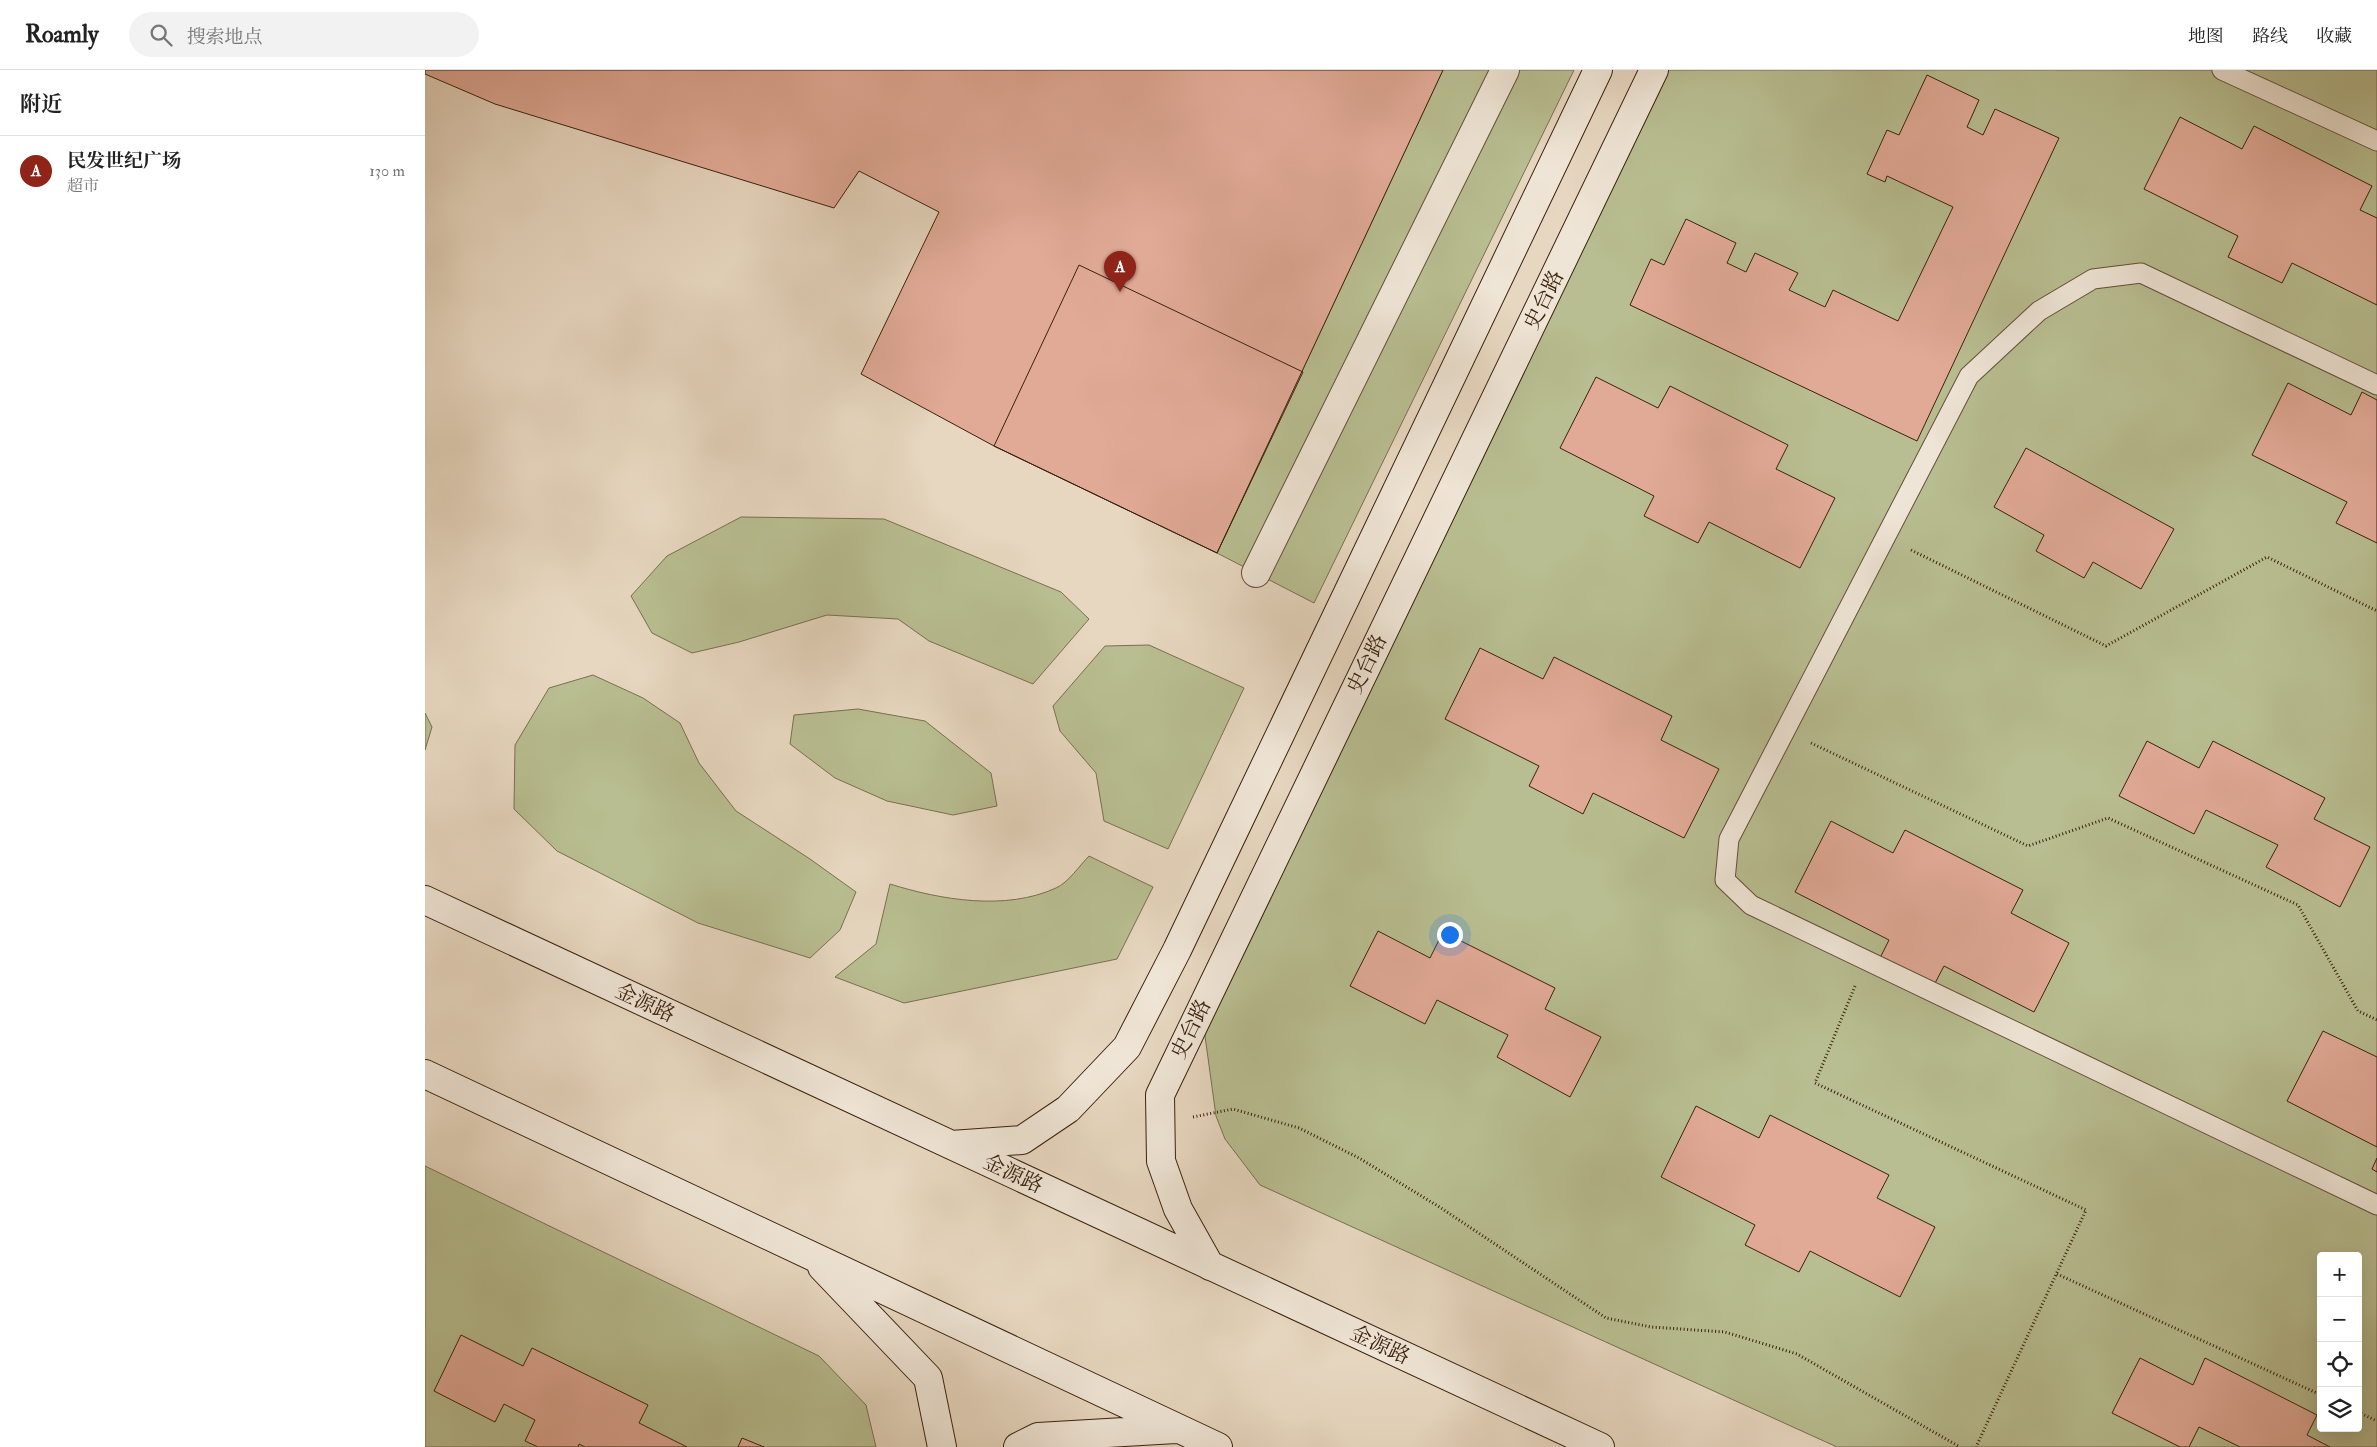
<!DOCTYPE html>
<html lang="zh">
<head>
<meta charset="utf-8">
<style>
	:root { --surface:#fff; --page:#f2f2f2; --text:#222; --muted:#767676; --line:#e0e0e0; --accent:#8f2418 }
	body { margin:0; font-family:"IM FELL Double Pica","Noto Serif SC",serif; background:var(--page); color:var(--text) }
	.controls { position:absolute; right:15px; bottom:15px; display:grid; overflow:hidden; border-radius:5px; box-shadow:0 5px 20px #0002 }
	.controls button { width:45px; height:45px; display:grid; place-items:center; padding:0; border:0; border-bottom:1px solid var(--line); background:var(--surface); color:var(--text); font:25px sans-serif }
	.you { position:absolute; left:1024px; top:864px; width:18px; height:18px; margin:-12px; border:4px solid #fff; border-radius:50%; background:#1a73e8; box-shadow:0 0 0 8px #1a73e833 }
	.badge { display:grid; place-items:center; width:32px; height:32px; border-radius:50%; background:var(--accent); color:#fff; font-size:16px; font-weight:700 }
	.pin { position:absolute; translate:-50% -41px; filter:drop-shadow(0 1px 2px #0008) }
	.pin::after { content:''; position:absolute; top:26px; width:18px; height:15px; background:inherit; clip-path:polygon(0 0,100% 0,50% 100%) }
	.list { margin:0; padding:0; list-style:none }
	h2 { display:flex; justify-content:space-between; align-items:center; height:65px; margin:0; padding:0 20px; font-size:21px }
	h2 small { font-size:16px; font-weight:400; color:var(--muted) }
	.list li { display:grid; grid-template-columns:32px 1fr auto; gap:15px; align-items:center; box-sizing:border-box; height:70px; padding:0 20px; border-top:1px solid var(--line) }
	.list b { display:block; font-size:19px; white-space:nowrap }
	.list p { margin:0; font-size:16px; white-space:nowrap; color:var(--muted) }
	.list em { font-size:16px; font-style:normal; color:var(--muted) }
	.icon { flex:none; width:28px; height:28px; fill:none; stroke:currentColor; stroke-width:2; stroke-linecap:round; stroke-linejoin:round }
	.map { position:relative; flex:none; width:1952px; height:1377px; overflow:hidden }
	header { display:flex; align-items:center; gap:30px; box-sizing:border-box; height:70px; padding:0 25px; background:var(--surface); border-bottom:1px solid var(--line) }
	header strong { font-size:24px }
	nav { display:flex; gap:28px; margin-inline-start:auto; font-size:18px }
	.search { width:350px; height:45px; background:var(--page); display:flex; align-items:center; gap:12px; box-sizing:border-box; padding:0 18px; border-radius:28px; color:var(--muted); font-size:19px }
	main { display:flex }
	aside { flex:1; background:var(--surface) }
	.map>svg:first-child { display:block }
	.green { fill:#b8be91; stroke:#7a704f; fill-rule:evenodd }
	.building { fill:#e1aa97; stroke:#3b210d }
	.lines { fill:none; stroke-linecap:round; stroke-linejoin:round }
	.lane-casing { stroke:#664e3a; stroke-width:21 }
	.street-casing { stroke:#664e3a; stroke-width:30 }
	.secondary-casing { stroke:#3b210d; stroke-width:30 }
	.path { stroke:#3b210d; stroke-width:3; stroke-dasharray:1 2.5; stroke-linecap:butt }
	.lane { stroke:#efe5d6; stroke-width:19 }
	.street { stroke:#efe5d6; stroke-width:28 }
	.secondary { stroke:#efe5d6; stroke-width:28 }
	.labels { text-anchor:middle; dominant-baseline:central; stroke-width:4; stroke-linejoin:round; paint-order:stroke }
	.street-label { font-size:21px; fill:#3b210d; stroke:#efe5d6 }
</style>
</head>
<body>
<header>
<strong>Roamly</strong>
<div class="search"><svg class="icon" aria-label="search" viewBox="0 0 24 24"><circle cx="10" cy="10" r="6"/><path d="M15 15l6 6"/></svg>搜索地点</div>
<nav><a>地图</a><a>路线</a><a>收藏</a></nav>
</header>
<main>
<aside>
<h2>附近<small></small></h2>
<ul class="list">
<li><span class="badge">A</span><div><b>民发世纪广场</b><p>超市</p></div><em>130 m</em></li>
</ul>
</aside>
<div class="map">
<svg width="1952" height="1377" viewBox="0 0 1952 1377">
	<rect width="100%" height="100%" fill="#e7d7c0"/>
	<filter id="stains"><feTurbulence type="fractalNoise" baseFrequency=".004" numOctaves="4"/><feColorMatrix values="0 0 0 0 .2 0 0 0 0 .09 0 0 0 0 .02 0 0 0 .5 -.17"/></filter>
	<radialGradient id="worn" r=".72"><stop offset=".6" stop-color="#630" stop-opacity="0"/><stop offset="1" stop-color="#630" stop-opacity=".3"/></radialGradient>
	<path class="green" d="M1018,0H1149L889,533L792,483Z
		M1229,0H1952V1377H1412L835,1115L800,1069L791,1046L776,937ZM1896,1186H1933V1358H1896Z
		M316,447L459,449L636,522L664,549L608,614L504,571L473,549L402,545L314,572L267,583L227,563L206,526L242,486Z
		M724,575L819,618L743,779L679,751L671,703L635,661L628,636L680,576Z
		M168,605L218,628L255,653L274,693L311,741L385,789L431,822L415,860L385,888L273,853L132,781L89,739L90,675L124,618Z
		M433,639L500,651L566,703L572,736L528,745L462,731L410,708L365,674L369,645Z
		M0,643L7,657L0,680Z
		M664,786L728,817L692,889L479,933L410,907L451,874L465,814C516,830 581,841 631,818C643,813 655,795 664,786Z
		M0,1096L394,1286L441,1335L451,1377H0Z"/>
	<path class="building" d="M0,0H1018L792,483L569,376L436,304L514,142L434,101L409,138L70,34L0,4Z
		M1502,5L1554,30L1542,57L1558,65L1570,39L1634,68L1492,371L1205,235L1226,189L1239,195L1261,149L1311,173L1302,193L1321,202L1330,183L1373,203L1364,220L1400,237L1408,220L1473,251L1528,137L1462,106L1460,112L1442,104L1462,60L1474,65Z
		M1755,47L1817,79L1829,56L1947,116L1935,140L1952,148V235L1867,193L1857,213L1803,187L1813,166L1719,119Z
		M654,195L878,302L792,483L569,376Z
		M1171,307L1233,338L1245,316L1363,375L1351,399L1410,428L1375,498L1284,452L1273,473L1219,446L1229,426L1135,378Z
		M1863,313L1926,345L1937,322L1952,330V473L1911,453L1922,432L1827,385Z
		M1601,378L1749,459L1716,519L1668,492L1659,508L1611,481L1619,465L1569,437Z
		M1055,578L1118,609L1129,587L1247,646L1236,670L1294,699L1259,768L1168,723L1158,744L1104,716L1114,696L1020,649Z
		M1722,671L1774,698L1788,671L1900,728L1889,749L1945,777L1915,837L1841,797L1853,775L1781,740L1769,764L1694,726Z
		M1406,751L1468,783L1480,760L1598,820L1586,843L1644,873L1609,942L1519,896L1508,917L1454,890L1464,870L1370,822Z
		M953,861L1005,888L1018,862L1130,918L1120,939L1176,967L1145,1027L1072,987L1083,965L1012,930L1000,954L925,916Z
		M1898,961L1952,987V1077L1862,1031Z
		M1271,1036L1334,1068L1345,1045L1464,1105L1452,1128L1510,1157L1475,1227L1385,1181L1374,1202L1320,1175L1330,1155L1236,1107Z
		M1952,1088V1102L1947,1099Z
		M36,1265L98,1296L107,1278L223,1335L214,1353L262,1377H160L154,1374L153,1377H113L100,1371L110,1350L79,1334L70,1352L9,1321Z
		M1715,1288L1768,1315L1780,1288L1892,1345L1882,1365L1905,1377H1815L1774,1357L1764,1377H1755L1687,1343Z
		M317,1368L339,1377H313Z"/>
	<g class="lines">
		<defs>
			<path id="lane" d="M1797,0L1952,71
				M1952,315L1716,203L1668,209L1614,241L1544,306L1304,769L1300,810L1326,835L1952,1135"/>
			<path id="street" d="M831,503L1080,0"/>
			<path id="secondary" d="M0,830L1175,1377
				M0,1004L793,1377
				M526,1075L597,1070L643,1039L702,977L752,880L1173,0
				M785,1196L753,1139L736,1091L735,1025L1229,0
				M397,1197L503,1308L517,1377
				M593,1377L613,1367L751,1359"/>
		</defs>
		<use href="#lane" class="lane-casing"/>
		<use href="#street" class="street-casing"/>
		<use href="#secondary" class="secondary-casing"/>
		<path class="path" d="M1486,480L1681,576L1842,487L1952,541
			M1386,673L1603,776L1683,748L1873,835L1933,941L1952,950
			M1430,916L1390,1013L1661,1140L1551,1377
			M768,1047L808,1039L874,1058L934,1088L1016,1138L1181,1248L1226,1257L1300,1262L1372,1284L1535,1377
			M1632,1204L1896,1325
			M1933,1342L1952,1351"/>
		<use href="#lane" class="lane"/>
		<use href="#street" class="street"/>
		<use href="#secondary" class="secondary"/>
	</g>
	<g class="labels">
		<g class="street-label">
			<text transform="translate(1119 230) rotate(-64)">史台路</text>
			<text transform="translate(942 594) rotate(-64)">史台路</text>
			<text transform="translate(220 933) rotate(25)">金源路</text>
			<text transform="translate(766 959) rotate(-64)">史台路</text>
			<text transform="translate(588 1104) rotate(25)">金源路</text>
			<text transform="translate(955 1275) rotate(25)">金源路</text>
		</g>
	</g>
	<rect width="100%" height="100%" filter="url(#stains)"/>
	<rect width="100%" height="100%" fill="url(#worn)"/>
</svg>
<div class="controls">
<button>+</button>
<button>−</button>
<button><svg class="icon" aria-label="locate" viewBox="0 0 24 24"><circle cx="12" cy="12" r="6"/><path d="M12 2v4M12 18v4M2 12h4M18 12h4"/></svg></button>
<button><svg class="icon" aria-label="layers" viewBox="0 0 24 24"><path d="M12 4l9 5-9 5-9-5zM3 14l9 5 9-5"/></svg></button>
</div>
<div class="you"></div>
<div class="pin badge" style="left:695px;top:222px">A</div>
</div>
</main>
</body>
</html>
